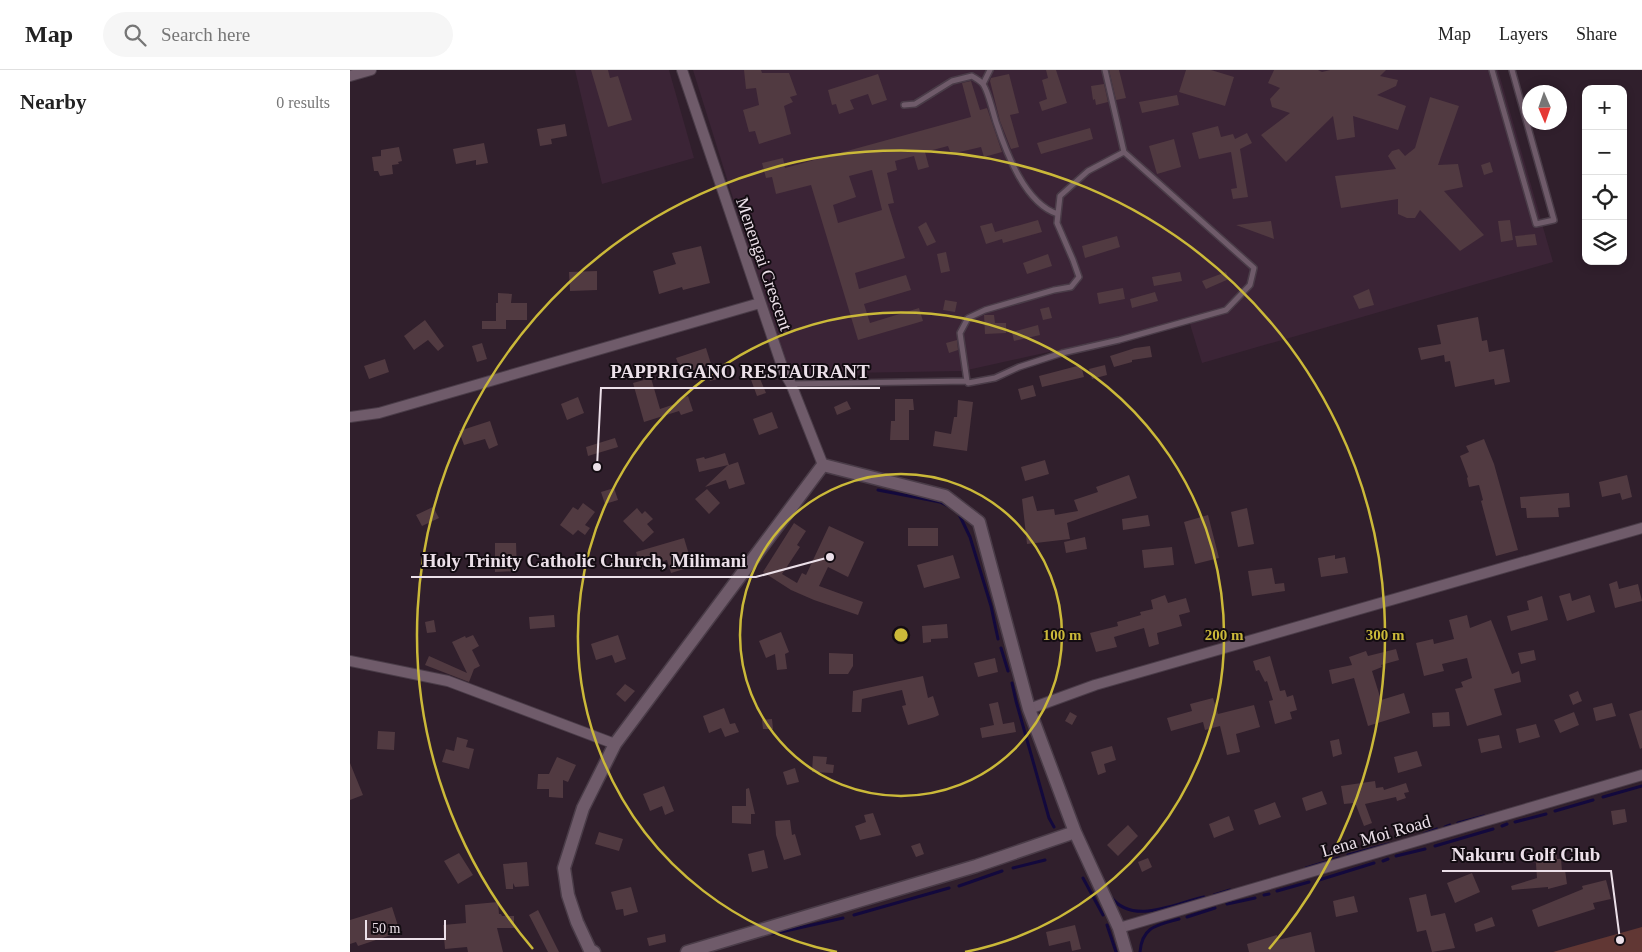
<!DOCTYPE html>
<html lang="en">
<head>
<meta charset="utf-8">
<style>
	:root { --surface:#fff; --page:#f6f6f6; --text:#222; --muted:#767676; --line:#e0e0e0 }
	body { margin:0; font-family:"Times New Roman",serif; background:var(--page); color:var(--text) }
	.controls { position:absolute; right:15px; top:15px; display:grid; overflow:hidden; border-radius:10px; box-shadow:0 2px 8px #0003 }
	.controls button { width:45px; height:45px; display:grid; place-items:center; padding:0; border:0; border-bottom:1px solid var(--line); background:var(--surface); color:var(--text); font:25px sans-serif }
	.compass { position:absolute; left:1172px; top:15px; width:45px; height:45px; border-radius:50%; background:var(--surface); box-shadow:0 2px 8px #0003; rotate:178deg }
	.scale { position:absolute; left:15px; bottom:12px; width:81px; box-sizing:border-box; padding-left:5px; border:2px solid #ece0e9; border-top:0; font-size:14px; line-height:18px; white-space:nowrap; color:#ece0e9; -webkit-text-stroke:4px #130c12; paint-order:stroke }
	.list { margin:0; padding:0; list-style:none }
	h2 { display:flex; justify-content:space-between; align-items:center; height:65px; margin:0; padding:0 20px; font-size:21px }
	h2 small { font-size:16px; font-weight:400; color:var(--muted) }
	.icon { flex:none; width:28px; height:28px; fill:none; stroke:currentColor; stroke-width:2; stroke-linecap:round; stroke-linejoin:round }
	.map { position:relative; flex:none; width:1292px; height:882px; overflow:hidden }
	header { display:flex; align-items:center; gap:30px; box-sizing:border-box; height:70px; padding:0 25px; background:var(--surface); border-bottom:1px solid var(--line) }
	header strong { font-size:24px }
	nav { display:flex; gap:28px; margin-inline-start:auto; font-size:18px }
	.search { width:350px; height:45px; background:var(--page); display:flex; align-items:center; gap:12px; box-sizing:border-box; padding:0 18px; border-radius:28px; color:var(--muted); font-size:19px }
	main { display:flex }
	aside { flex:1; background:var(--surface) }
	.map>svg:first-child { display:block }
	.built { fill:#3b2436 }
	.green { fill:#613734 }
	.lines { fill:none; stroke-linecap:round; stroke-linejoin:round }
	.stream { stroke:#13093d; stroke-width:3 }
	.building { fill:#513a41; fill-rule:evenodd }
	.service-casing { stroke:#4a3c48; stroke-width:8 }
	.minor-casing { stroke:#4a3c48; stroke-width:12 }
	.tertiary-casing { stroke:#4a3c48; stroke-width:15 }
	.service { stroke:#6f5b6a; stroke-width:5 }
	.minor { stroke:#6f5b6a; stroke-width:10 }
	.tertiary { stroke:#6f5b6a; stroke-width:12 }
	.ring { fill:none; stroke:#cbb939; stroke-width:2.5 }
	.labels { text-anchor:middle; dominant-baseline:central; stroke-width:4; stroke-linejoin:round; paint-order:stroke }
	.street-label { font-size:18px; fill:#ece0e9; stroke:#130c12 }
	.centre { fill:#cbb939; stroke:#130c12; stroke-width:2.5 }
	.ring-label { font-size:15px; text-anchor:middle; font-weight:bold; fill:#cbb939; stroke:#130c12; stroke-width:4; stroke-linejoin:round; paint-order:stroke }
	.leader { fill:none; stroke:#ece0e9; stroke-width:2 }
	.callout-dot { fill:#ece0e9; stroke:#130c12; stroke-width:2 }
	.callout-label { font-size:19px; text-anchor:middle; font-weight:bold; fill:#ece0e9; stroke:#130c12; stroke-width:4; stroke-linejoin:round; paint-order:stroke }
</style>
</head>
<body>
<header>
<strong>Map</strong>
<div class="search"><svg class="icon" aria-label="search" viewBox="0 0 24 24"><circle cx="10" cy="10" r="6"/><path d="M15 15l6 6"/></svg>Search here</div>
<nav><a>Map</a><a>Layers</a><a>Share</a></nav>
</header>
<main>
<aside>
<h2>Nearby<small>0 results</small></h2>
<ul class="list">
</ul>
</aside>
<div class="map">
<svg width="1292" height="882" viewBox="0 0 1292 882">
	<rect width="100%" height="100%" fill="#301f2c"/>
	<path class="built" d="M225,0H319L344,88L252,114Z
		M343,0H1148L1203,192L852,293L839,251L613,301L438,304Z"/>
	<path class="green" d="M1292,857V882H1203Z"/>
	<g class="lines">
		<path class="stream" d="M528,420L590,432L598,436
			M608,442L620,467L641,536L648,569
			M651,578L658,601
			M662,613L666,631L699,748L704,757
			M1253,727L1292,716
			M1205,741L1243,730
			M1165,752L1196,744
			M1108,753L1134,746
			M1152,756L1157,754
			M1095,757L1100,755
			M1074,764L1087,759
			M1085,776L1143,759
			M998,785L1039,774
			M1046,786L1075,779
			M1033,791L1038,789
			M663,798L695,790
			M956,798L989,788
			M733,808L753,845
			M969,810L1024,793
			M609,816L652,801
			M927,821L959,812
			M864,825L880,820
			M914,825L919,824
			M761,827C783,856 826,833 854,827
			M877,834L905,828
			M504,845L599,818
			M837,847L865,838
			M757,855L766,882
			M422,864L493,848
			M790,882C792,856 808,855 829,849"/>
	</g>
	<path class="building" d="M241,0H258L260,8L268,6L282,50L258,57Z
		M394,0H411L412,3H439L447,25L440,27L443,32L434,36L441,64L409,74L405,61L399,62L393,40L409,35L406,18L396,19Z
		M696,0H706L717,33L692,41L689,32L697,29L692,10L698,8Z
		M759,0H769L776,28L766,30Z
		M836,0H861L884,7L875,36L829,22Z
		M924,0H968L972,2L980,0H1036L1030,6L1048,10L1046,16L1027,25L1056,36L1048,60L1003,46L1005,67L987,70L983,46L936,92L911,65L940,43L922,37L920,29L930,18L918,13Z
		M528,4L537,30L522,35L518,24L500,30L504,39L489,44L486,34L482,35L478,20Z
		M659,4L669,43L660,45L669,77L661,79L650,51L640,11L641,8Z
		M621,11L630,40L637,38L652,82L634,87L631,77L601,84L598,76L575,82L579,97L568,100L564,86L545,91L547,100L537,103L544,133L538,134L555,188L505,203L509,219L556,205L561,220L514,234L520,253L569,238L573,251L508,270L461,115L426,124L422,107L416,108L412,93L433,88L435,98L621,47L612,13ZM522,100L532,140L488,153L483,135L506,127L499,106Z
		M754,14L758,32L746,35L745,29L743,30L741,16Z
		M827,25L829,35L792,43L789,32Z
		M1080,27L1109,36L1088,95L1108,94L1113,117L1094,121L1134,165L1110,181L1070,140L1065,148H1057L1048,144V129L991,138L985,106L1046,99L1038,86L1042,81L1049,79L1055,86L1065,78Z
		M215,54L217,66L201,69L202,74L190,76L187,59Z
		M868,56L871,67L883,64L885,69L897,63L902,73L890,79L898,127L883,129L881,119L887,118L881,82L849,89L842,63Z
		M740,58L743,69L691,84L687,73Z
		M824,69L831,97L807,104L799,76Z
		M134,73L138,93L126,95V90L106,94L103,79Z
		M49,77L52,91L48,92L49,94L42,95L43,104L30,106L28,101H24L22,87L31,86V80Z
		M1140,92L1143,102L1134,105L1131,95Z
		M688,150L692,162L653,173L652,169L636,174L630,156L642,153L645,162Z
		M1160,150L1163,170L1151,172L1148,151Z
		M921,151L924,169L886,155Z
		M576,152L586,172L577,176L568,157Z
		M1185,164L1187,175L1167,177L1165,166Z
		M767,166L770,177L735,188L732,176Z
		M351,176L360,213L333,220L332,217L309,224L303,201L326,194L322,183Z
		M596,182L600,201L591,203L587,184Z
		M698,184L702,196L677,204L673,193Z
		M247,201V220L220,221L219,202Z
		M830,202L832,211L804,216L802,207Z
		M876,202L879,209L856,219L852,211Z
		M773,218L775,229L749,234L747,223Z
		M1019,219L1024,235L1009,239L1003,226Z
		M805,222L808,231L782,238L780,229Z
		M148,223L162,224L161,233H177V250H156V259H132V251H146V233H148Z
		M595,230L607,232L605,242L593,240Z
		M699,237L702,248L693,250L690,239Z
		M634,245H644L645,253H656V263L635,264Z
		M1128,247L1132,271L1137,270L1139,282L1154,279L1160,312L1145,315L1144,309L1105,317L1100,291L1095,292L1094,285L1071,290L1068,278L1091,274L1087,255Z
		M75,250L94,276L88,281L78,270L64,280L54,266Z
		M688,255L690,265L664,271L662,262Z
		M607,270L608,280L599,283L596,273Z
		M132,273L137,289L127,292L122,276Z
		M800,276L802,287L782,290V292L764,297L760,286L785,278Z
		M356,278L361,294L332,304L326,288Z
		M35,289L39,302L19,309L14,296Z
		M371,294L374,307L360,311L356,298Z
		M731,295L734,307L692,317L689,306Z
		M755,295L757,305L742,309L739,299Z
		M408,304L416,323L407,326L400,307Z
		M301,308L310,339L328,333L327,330L338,326L343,341L331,345L329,341L294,352L283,313Z
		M683,315L686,326L671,330L668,319Z
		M228,327L234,343L217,350L211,334Z
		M545,329H563L564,340H559V370H540L541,351H545Z
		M608,330L623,332L617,381L583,376L585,361L601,364L604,347H607Z
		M497,331L501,339L487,345L484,337Z
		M422,342L428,358L409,365L403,349Z
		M140,351L148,375L139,379L135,369L114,375L109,361Z
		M265,368L268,377L238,386L236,377Z
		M1134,369L1144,394L1168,480L1146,486L1131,431L1133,430L1129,415L1119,417L1117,408L1118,407L1110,386L1119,382L1116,376Z
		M375,383L379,395L388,392L395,414L379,419L376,410L355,417L378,395L349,402L346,389L354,387L355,389Z
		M695,390L699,404L675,411L671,397Z
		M779,405L787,428L717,453L720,469L677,474L672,429L683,426L687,441L704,439L705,445L728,441L724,430L748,422L746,417Z
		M1277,405L1282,427L1272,430L1270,423L1252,427L1249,412Z
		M264,418L268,430L255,434L251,422Z
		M357,419L370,433L359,444L345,429Z
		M1219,423L1220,437L1208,438L1209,447L1177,448L1176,438H1171L1170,427Z
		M233,433L245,442L235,455L240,458L235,465L228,460L223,465L210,455L223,437L228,440Z
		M83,437L89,448L72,456L66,445Z
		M287,438L292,444L295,441L303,449L297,454L304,462L293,472L273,451Z
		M897,438L904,474L888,477L881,442Z
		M798,445L800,456L773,460L772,449Z
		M858,445L869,488L845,494L834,452Z
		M444,453L456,461L447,475L450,477L432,504L447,513L452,503L456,505L479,456L514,472L498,507L478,497L469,516L513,532L508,545L464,530L441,520L413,502Z
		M558,458H588V476H558Z
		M735,467L737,479L716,483L714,472Z
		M334,468L340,488L345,487L347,495L321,503L317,490L291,498L286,482Z
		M145,473H166L167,501L145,502Z
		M822,477L824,495L794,498L792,480Z
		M603,485L610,508L574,518L567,495Z
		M985,485V489L995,487L998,503L971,507L968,488Z
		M922,498L925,514L934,513L935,521L902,526L898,501Z
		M1267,511L1269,519L1288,514L1292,531L1265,538L1259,514Z
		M1220,523L1222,531L1240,525L1245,542L1217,551L1209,526Z
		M815,525L818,533L836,528L840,542L829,545L832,556L807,563L809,574L799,577L794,558L764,567L767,577L746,582L740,563L768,556L767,552L791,545L790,542L803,539L801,530Z
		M1192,526L1198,550L1161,561L1157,546L1179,540L1177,531Z
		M204,545L205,557L180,559L179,547Z
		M1117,545L1120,558L1141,550L1162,604L1169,601L1171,612L1144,619L1152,645L1117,656L1105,619L1113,617L1111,612L1122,608L1117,588L1092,594L1094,601L1074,606L1066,573L1083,569L1084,574L1104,569L1099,550Z
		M84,550L86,562L77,563L75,552Z
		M597,554L598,568L581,569V572L573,573L572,556Z
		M431,562L439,582L435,584L437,599L427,600L425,584L416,588L409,571Z
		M123,565L129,576L122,580L130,596L124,599L119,612L75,595L79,586L117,603L102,572L115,566L116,568Z
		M268,565L276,589L265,593L262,585L246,590L241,574Z
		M1046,579L1049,590L1031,595L1032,597L1022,601L1031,630L1054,623L1060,643L1018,656L1004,608L982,614L979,600L1002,595L999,587L1016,581L1018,586Z
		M1184,580L1186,590L1171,594L1168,583Z
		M479,583L503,584V596L498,604H479Z
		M920,586L930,621L935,620L937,627L943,625L947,640L940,642L942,649L925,654L919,631L923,630L917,611L915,612L909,600L906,601L903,591Z
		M645,588L648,602L628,607L624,593Z
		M573,606L578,628L583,626L589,645L585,647L558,655L552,636L556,635L552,620L512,629L511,642H502L503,621Z
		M275,614L285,621L275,632L266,624Z
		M1228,621L1232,631L1223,635L1219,625Z
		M863,628L868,644L904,635L910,657L886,664L890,682L877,685L870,656L855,660L853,652L821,661L817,648L842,641L840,634Z
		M648,632L653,654L664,652L666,662L632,668L630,658L644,655L639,634Z
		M1262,633L1266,646L1246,651L1243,638Z
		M374,638L380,654L385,653L389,662L375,667L371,658L359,663L353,646Z
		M1292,640V678L1290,679L1279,644Z
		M720,642L727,646L722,655L715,651Z
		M1099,642L1100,656L1083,657L1082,643Z
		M1224,642L1229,655L1210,663L1204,650Z
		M422,649L423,659H413L412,650Z
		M1186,654L1190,667L1169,673L1166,659Z
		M28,661L45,662L44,680L27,679Z
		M1149,665L1152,678L1131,683L1128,669Z
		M107,667L118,670L116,677L124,679L119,699L92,692L96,679L104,681Z
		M989,669L992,684L983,687L980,671Z
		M762,676L766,690L754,694L756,702L748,705L741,682Z
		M1067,681L1072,696L1048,703L1044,687Z
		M463,686L477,687L476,694L484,695L483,703L462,702Z
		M207,687L226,695L218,712L213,710V728L199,727V719H187L188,704H199Z
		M0,693L13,725L0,730Z
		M445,698L449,712L437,715L433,702Z
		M1025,711L1026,718L1033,717L1034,720L1056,713L1059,722L1054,723L1056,728L1047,731L1046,727L1015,734L1022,753L1014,756L1006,735H1004V733L994,734L991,716Z
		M314,716L324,741L315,745L312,736L300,741L293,724Z
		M399,718L405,744H401V754L382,753V736H396V719Z
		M972,721L977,734L956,741L952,728Z
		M925,732L931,747L909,755L904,740Z
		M1275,739L1277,752L1263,755L1261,741Z
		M523,743L531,765L510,770L505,756L516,752L514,745Z
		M879,746L884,760L864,768L859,754Z
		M440,750L442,765L445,764L451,785L434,790L426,765L425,751Z
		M778,755L788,766L768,786L757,775Z
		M249,762L273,769L269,781L245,774Z
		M570,773L574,784L566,787L561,776Z
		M1206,779L1207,789H1211L1212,801L1215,800L1217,814L1198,819V817L1162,820L1161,816L1187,808L1185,781Z
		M414,780L418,798L402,802L398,784Z
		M109,783L123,805L108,814L94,791Z
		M798,788L802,797L792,802L788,792Z
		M177,792L179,816L165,817L163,813V819H156L153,794Z
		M1122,803L1130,822L1105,833L1097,813Z
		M1256,810L1261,829L1243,833L1245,839L1188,857L1182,840L1233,819L1232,816Z
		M281,817L288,842L274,846L273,839L266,840L261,822Z
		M1076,824L1081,846L1095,843L1105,878L1082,882L1076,860L1067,862L1059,828Z
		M1004,826L1008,842L986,847L983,831Z
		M148,832L149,844H151L152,846H164V858H147L153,882H118L117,877L95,879L93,855L116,853L115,835Z
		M42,837L50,862L8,876L6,872L0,874V850Z
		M188,840L209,882H198L179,845Z
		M1142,847L1145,856L1126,862L1124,854Z
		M725,855L731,879L722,881L720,871L699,876L696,862Z
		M961,862L965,882H899L897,874L927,865L928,870Z
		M315,864L316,872L299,876L297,868Z"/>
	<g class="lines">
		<defs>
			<path id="service" d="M1142,0L1186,154L1204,150L1162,0
				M633,14L640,0
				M554,35L565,34L602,11L622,6C625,8 629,10 632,13C638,19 643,43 646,52C656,82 675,134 708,144
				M617,311L610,263L618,248L635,240L704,220L721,217L729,207L723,190L707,153L710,126L738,101L774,82
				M441,314L617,311L618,313L645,308L669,297L712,283L769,270L876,240L900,215L904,198L774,82L755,0"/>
			<path id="minor" d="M332,0L434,302L441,314L473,395
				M0,6L21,0
				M0,347L29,343L410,233
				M0,591L98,611L265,674
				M679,639L745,615L1292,458
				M769,858L1292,705"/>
			<path id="tertiary" d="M725,762L769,858L776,882
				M244,882L240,880L227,852L218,825L214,798L233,738L265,674L473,395L595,426L629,452L679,639L725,762L626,796L337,882"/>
		</defs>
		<use href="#service" class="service-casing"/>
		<use href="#minor" class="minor-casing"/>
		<use href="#tertiary" class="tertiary-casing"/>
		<use href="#service" class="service"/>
		<use href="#minor" class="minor"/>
		<use href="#tertiary" class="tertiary"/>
	</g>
	<g class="ring">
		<circle cx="551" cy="565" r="161"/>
		<path d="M487 882A323 323 0 1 1 615 882"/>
		<path d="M183 879A484 484 0 1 1 919 879"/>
	</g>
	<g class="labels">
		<g class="street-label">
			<text transform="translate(414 194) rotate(71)">Menengai Crescent</text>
			<text transform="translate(1026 766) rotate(-16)">Lena Moi Road</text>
		</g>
	</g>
	<circle cx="551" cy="565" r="8" class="centre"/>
	<g class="ring-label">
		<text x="712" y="570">100 m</text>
		<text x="874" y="570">200 m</text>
		<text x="1035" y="570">300 m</text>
	</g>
	<path class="leader" d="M247 397L251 318H530M480 487L406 507H61M1270 870L1261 801H1092"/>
	<g class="callout-dot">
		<circle cx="247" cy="397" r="5"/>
		<circle cx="480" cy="487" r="5"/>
		<circle cx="1270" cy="870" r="5"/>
	</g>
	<g class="callout-label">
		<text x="390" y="308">PAPPRIGANO RESTAURANT</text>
		<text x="234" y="497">Holy Trinity Catholic Church, Milimani</text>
		<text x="1176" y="791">Nakuru Golf Club</text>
	</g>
</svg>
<div class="controls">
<button>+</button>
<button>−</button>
<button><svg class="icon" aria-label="locate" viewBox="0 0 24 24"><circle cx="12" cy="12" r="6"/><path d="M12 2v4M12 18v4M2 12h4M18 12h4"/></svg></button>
<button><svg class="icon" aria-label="layers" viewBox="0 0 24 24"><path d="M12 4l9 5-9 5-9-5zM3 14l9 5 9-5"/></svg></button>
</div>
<svg class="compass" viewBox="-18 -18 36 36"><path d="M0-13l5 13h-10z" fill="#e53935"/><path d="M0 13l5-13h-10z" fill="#767676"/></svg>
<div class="scale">50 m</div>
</div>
</main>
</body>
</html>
